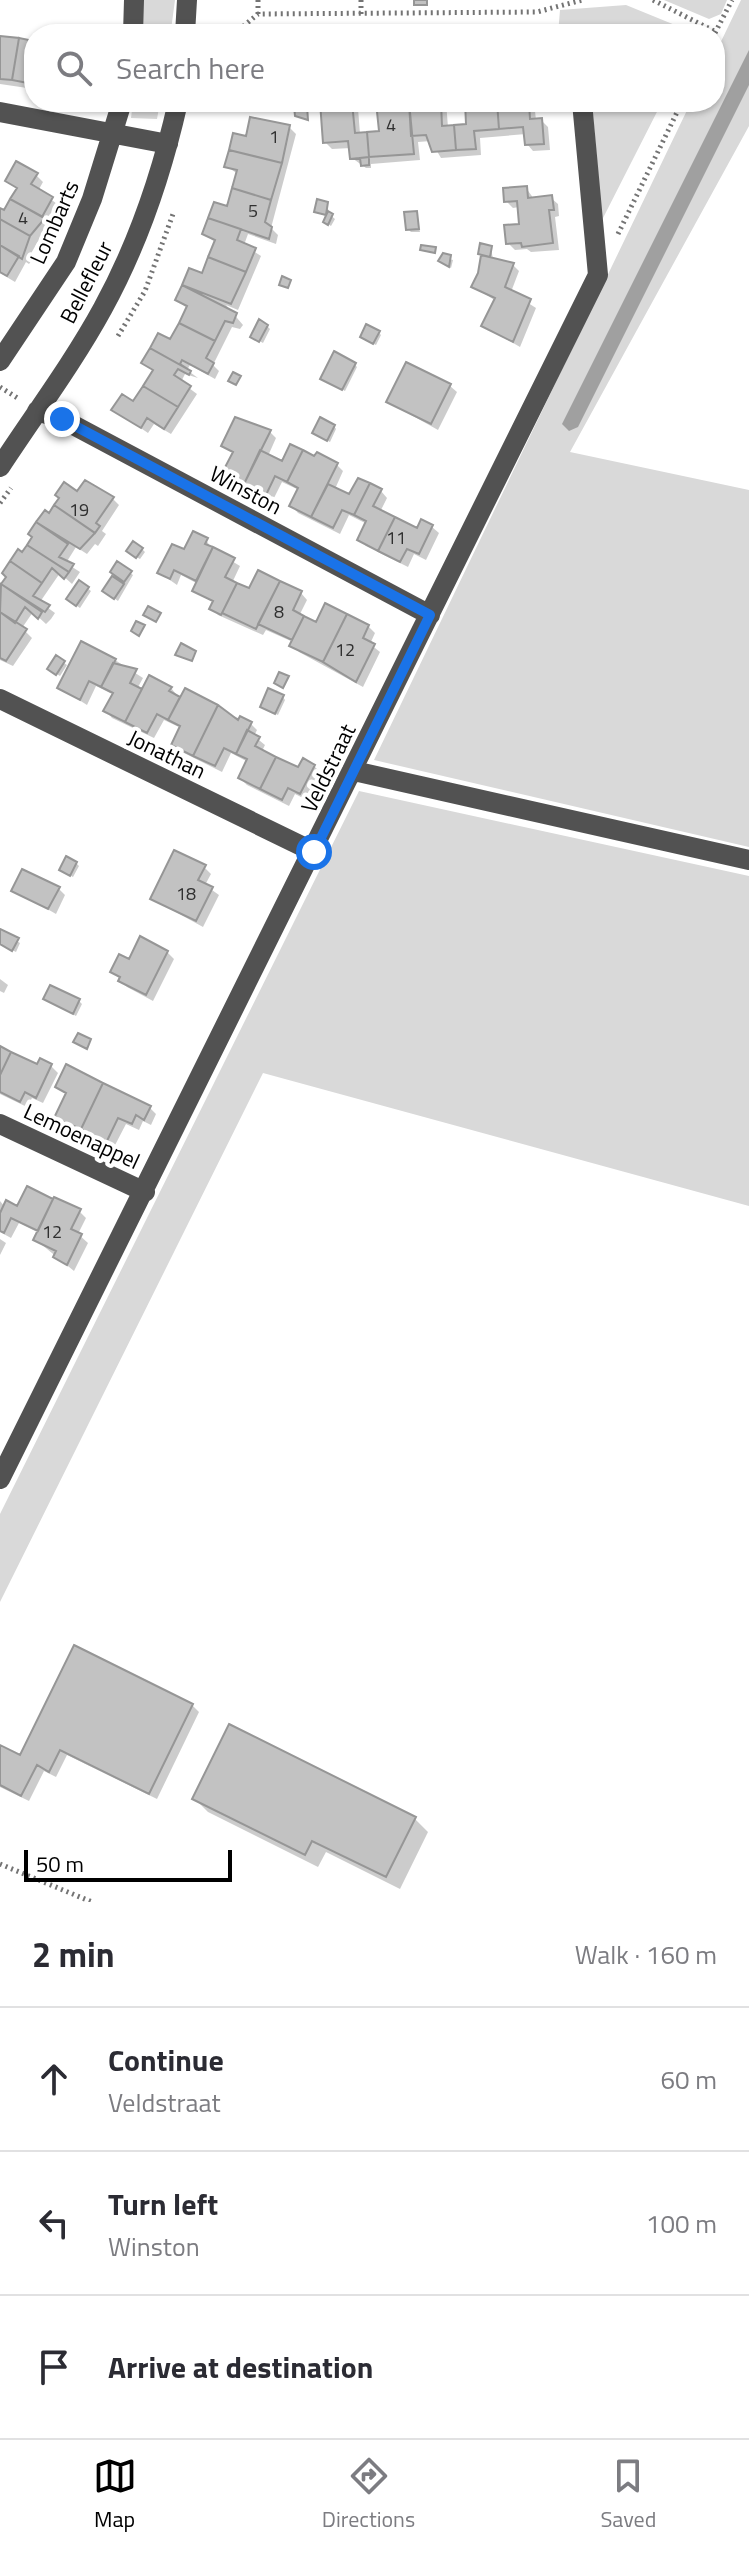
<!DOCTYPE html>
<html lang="en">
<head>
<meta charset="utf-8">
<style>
	:root { --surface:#fff; --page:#f2f2f3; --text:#2b2b33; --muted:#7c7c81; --line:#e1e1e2; --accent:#000 }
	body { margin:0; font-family:"Titillium Web",sans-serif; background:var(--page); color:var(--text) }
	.scale { position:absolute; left:24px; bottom:20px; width:208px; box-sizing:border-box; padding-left:8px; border:4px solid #000; border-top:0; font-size:22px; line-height:28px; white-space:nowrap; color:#000; -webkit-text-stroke:6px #fff; paint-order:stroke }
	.stop { position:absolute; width:24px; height:24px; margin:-18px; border:6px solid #1a73e8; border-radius:50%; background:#fff }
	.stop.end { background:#1a73e8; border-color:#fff; box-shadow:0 2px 8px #0008 }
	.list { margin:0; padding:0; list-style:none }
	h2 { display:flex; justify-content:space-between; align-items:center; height:104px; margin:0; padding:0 32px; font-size:34px }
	h2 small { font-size:26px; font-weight:400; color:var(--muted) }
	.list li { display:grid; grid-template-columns:52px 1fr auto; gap:24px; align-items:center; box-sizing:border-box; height:144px; padding:0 32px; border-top:2px solid var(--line) }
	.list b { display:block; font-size:30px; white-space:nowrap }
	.list p { margin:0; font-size:26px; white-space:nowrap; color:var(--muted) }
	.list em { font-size:26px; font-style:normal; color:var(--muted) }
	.icon { flex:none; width:44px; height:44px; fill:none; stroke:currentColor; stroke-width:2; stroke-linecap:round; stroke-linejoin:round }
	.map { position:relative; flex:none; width:749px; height:1902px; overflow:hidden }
	.search { position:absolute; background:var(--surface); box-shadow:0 2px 6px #0004; left:24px; right:24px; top:24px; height:88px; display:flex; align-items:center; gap:20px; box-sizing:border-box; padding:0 28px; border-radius:32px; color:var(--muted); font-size:30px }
	.sheet { height:536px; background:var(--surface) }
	nav { display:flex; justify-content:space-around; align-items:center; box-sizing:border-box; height:112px; border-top:2px solid var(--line); background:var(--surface); font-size:22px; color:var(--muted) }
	nav a { display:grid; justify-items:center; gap:4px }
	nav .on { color:var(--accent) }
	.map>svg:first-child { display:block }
	.green { fill:#d9d9d9 }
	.water { fill:#a0a0a0 }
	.shadow { fill:#0003 }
	.building { fill:#c2c2c2; stroke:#969696; stroke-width:2 }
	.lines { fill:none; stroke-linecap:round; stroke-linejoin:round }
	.path { stroke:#747474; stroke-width:5; stroke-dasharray:2 4; stroke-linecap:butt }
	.minor { stroke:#525252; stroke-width:20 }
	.route { stroke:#1a73e8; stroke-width:10 }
	.labels { text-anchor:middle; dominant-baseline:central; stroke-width:8; stroke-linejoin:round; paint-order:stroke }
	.number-label { font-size:18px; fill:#303030 }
	.street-label { font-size:22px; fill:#000; stroke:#fff }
</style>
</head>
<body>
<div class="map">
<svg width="749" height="1902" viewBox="0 0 749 1902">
	<rect width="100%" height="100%" fill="#fff"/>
	<path class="green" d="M142,0H175L171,30L142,26Z
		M664,0H727L721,14L709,19Z
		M741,0H749V126L570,452L749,490V847L374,760L691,102H715V54Z
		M626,5L697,34H558L560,10Z
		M133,102H160L157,119L131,118Z
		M592,102H662L602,220Z
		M359,791L749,876V1206L263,1073L0,1602V1514Z"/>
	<path class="water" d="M749,50V85L578,427L569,431L562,424Z"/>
	<path class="shadow" d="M0,38L34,43V89L0,84Z
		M340,102H352L358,108L360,134L381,133L378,102H446L448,127L469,126L467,102H534L536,120H541L548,127L550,150L533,151L527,144L526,134L480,138L481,155L441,158L431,141L418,142L420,160L371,164V168H366L352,158L351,148L332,149L325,142Z
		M289,127L296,134L271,228L278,235L276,244L248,234L244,245L261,256L238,310L226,305L243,325L240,329L232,327L213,365L219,371L215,379L190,365L187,370L198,378L185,374L181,382L197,394L171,434L154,424L148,433L114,410L134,404L154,372L144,363L171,342L188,309L177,300L190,271L203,276L216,243L205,234L228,208L238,174L226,166L247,138Z
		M36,175L43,182L38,191L59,205L48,224V230L45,229L29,257L32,260L29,264L26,262L15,282L0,273V210L5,213L18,190L7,180Z
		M526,188L534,199L551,198L558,204L559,216L555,217L559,250L531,252L527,249L515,250L508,243L521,226L519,207L513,208L506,201Z
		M327,203L329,214L335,219L331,226L325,222L328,217L316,212Z
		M416,213L420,232H411L408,229Z
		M491,247L493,260L513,265L519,271L511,292L536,308L520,347L484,326L496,301L474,287L480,274V253Z
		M442,257L453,260L451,268L443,264Z
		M267,326L270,329L263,343L256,339Z
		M378,332L381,335L376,345L365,340Z
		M354,364L357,367L345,391L323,379Z
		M450,386L457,392L438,430L388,402Z
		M334,426L336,429L330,442L318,436Z
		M270,432L276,438L268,456L283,464L315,459L336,464L343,471L335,489L350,497L381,491L387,498L380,512L417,531L422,521L432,527L439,533L426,560L414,554L408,567L366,546L359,540L367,524L349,515L340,534L298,513L292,506L299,490L282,482L273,500L231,479L224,473L234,454L223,446Z
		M77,494L113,499L119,505L102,531L106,534L98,546L95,544L87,554L76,547L66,563L80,572L72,584L60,573L40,602L55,613L51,619L46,624L33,612L22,628L32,638L13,666L0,660V589L34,538L31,534L45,512L50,515Z
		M206,540L212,549L240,566L232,583L250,591L301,593L307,600L299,616L317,624L368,626L375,633L370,644L380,652L363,687L299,652L293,642L266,630L263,635L218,615L212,608L214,603L194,590L198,584L181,575L177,585L160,573Z
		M142,549L145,552L140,559L131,554Z
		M118,564L133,575L118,601L104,591Z
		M80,583L91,591L80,608L71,602Z
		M115,660L143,678L137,689L143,692L171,688L181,700L186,690L228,712L226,725L231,715L250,723L257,730L254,736L265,745L262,751L299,770L314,766L321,773L307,800L295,794L289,806L247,785L240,778L248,762L231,753L222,772L180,751L173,744L181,728L164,720L154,738L112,718L106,711L114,695L96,686L87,705L60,688Z
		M64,663L67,665L60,676L52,671Z
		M283,697L285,700L278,715L265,709Z
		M76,863L79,866L73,877L64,872Z
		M204,867L211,874L205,885L219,895L203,927L152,899Z
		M58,888L65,895L56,914L14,890Z
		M0,931L20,943L16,952L0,944Z
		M167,952L174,959L153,1001L127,987L113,972L130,961Z
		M0,979L8,985L4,993L0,991Z
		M45,999L79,1001L82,1004L76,1016Z
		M0,1049L38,1067L51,1066L58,1073L43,1103L32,1098L27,1107L0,1094Z
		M57,1087L149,1107L156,1114L151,1125L143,1121L139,1130L126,1124L113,1149L56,1118L67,1095Z
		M28,1189L79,1211L86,1218L78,1234L88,1243L74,1271L36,1240L39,1233L19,1223L11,1238L0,1232V1201L5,1207L18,1208Z
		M0,1239L6,1243L0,1255Z
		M192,1705L199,1712L157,1799L67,1755L56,1777L44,1771L29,1801L0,1787V1747L21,1758Z
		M195,1799L415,1819L428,1832L400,1889L326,1852L318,1867L208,1812Z"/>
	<path class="building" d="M414,0H427V5H414Z
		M0,36L19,38L12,80L0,79Z
		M19,38L34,41L33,84L12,80Z
		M320,102H352L355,133L367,132L369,157L350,159L348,141L323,143Z
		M376,102H409L414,154L369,157L367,132L379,131Z
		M409,102H441L442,126L454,125L456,150L432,152L426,135L411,136Z
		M465,102H497L499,129L474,131L476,149L456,150L454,125L466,124Z
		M497,102H529L530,119L542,118L544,144L525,145L523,127L499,129Z
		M294,106H307L308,120L295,116Z
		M250,117L290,125L282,163L229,150L233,133L246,136Z
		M229,150L282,163L271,200L232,188L237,170L224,167Z
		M369,157V165L361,166L360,158Z
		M16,161L38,173L31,184L53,197L42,217L10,199L17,188L5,181Z
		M527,186L528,198L552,195L554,210H549L553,243L522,247L521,243L506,244L504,225L519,224L517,201L504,202L503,188Z
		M232,188L271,200L265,222L272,227L269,239L208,218L214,202L227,206Z
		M10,199L45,218L30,236L0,219V208L4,210Z
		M317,199L328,202L326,215L314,212Z
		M328,211L333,214L328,225L323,222Z
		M417,211L419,229L406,230L404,212Z
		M208,218L241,229L237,240L256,248L246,272L208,257L215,240L202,234Z
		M0,219L30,236L22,259L0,245Z
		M480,243L492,246L490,257L478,254Z
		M0,245L19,256L7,276L0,272Z
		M421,245L436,247L435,253L420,250Z
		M443,253L451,255L449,267L438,261Z
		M481,255L514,263L505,287L531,299L513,342L481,326L495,298L471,287L478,273Z
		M208,257L246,272L231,304L182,285L189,268L202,273Z
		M282,276L291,280L288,288L279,285Z
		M182,285L237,313L233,323L225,321L215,341L179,323L187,306L175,300Z
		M259,319L268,325L259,342L250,337Z
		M179,323L215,341L206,358L214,363L208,374L182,360L180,364L191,371L150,348L158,333L170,339Z
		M366,324L380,331L373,344L360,337Z
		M150,348L191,371L189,375L178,369L174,375L191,386L178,407L143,386L153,370L141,363Z
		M334,351L356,363L342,390L320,379Z
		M406,362L451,384L431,424L386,402Z
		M233,372L241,376L236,385L228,381Z
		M143,386L178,407L164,429L147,418L141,428L111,410L122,394L133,401Z
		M235,417L271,430L244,484L222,473L233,452L221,446Z
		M320,417L335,425L327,441L312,433Z
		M290,444L303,450L287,482L275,476L266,495L244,484L260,450L282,461Z
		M303,450L314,456L317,452L338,463L311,517L289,506L298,488L287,482Z
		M358,478L370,483L354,515L342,510L333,528L311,517L328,484L349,494Z
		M85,480L114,497L96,523L100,526L95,533L54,505L59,498L55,495L64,482L77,491Z
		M370,483L382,489L373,506L395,517L378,551L357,540L366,521L354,515Z
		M54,505L95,533L80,549L36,522L45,510L49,513Z
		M395,517L417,528L421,519L433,525L419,554L407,549L400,562L378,551Z
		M36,522L68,544L59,557L74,564L69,572L27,545L32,537L28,534Z
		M193,531L208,538L205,544L213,547L196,581L174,570L170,579L157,573L172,544L184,549Z
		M133,541L143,548L136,558L126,551Z
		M27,545L69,572L64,579L52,568L42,583L10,561L18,549L22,552Z
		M213,547L235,558L225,577L237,583L221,615L209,609L213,601L192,591Z
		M10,561L42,583L33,596L50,605L45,612L1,584L6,577L2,573Z
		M117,561L132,571L124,582L110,572Z
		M258,570L280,581L256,629L222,613L237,583L249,588Z
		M112,576L124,584L114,599L102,591Z
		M79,580L89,587L76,606L66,599Z
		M280,581L302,591L293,610L304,616L292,640L258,624Z
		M1,584L42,612L38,619L25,607L15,623L0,612Z
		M325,603L347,614L323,662L289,646L304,616L316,622Z
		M148,606L161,613L156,622L143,615Z
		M0,612L27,629L6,661L0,658Z
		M347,614L369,625L363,638L375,644L356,682L323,662Z
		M136,621L145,625L139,636L131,631Z
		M81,641L116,659L101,687L89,681L80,700L57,688Z
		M181,643L196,651L192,661L175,655Z
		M56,655L65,661L56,675L47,669Z
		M113,663L137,669L130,683L142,689L125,722L103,711L113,693L101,687Z
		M279,672L289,676L283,688L274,683Z
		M149,675L172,687L169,691L180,697L168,720L157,714L147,733L125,722Z
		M185,688L218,705L193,756L171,745L180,726L168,720Z
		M268,688L284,695L275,714L260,707Z
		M218,705L238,720L240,716L252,722L236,754L224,748L215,766L193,756Z
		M247,730L260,737L255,746L276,757L260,789L238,778L247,759L236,754Z
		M276,757L298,767L303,758L315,765L300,794L288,788L282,800L260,789Z
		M174,850L206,865L198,880L213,887L196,921L150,899Z
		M66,856L77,862L70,876L59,870Z
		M22,869L60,887L48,909L11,891Z
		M0,929L19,938L12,951L0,944Z
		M140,936L168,951L146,995L118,981L120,977L110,972L119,954L129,959Z
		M50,985L80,999L73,1014L43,999Z
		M78,1033L91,1039L87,1049L73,1042Z
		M0,1046L11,1052L0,1075Z
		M11,1052L37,1064L40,1058L52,1064L36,1098L25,1092L20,1102L0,1092V1075Z
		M66,1064L103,1083L81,1129L54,1118L66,1093L55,1087Z
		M103,1083L151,1106L144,1120L136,1115L132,1124L118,1118L106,1143L81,1129Z
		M27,1186L53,1199L38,1231L11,1218L4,1233L0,1231V1213L6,1200L17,1206Z
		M54,1197L81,1209L71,1229L82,1234L67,1265L53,1257L56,1251L33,1240Z
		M74,1645L193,1704L149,1794L60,1750L49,1772L37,1765L21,1796L0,1785V1745L20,1755Z
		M229,1724L416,1817L386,1877L312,1841L305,1855L192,1799Z"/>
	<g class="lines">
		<path class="path" d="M361,0V14
			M653,0L716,32
			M258,14V0
			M715,33L732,0
			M234,34L258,14L537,12L582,0
			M226,102L243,105L271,102
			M618,234L682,102
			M118,336L145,291L173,214
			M0,387L19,399
			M0,503L11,488
			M0,1864L92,1902"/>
		<path class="minor" d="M133,34L134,0
			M185,34L187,0
			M0,112L168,144
			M0,361L66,262L92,199L122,102
			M37,411L62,419L430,615
			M0,467C34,415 73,363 103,308C138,244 162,173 178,102
			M0,699L314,852
			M354,771L749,860
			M0,1124L145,1192
			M0,1479L598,275L582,102"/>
	</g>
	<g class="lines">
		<path class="route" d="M62,419L430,615L314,852"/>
	</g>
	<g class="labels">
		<g class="number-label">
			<text x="391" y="124">4</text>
			<text x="274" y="136">1</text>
			<text x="253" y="210">5</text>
			<text x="23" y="217">4</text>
			<text x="79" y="509">19</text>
			<text x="396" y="537">11</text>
			<text x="279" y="611">8</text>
			<text x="345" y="649">12</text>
			<text x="186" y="893">18</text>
			<text x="52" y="1231">12</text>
		</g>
		<g class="street-label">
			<text transform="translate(54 222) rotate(-66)">Lombarts</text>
			<text transform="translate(86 282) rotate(-63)">Bellefleur</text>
			<text transform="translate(246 490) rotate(28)">Winston</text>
			<text transform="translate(167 754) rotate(26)">Jonathan</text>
			<text transform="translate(328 768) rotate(-64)">Veldstraat</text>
			<text transform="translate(82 1136) rotate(25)">Lemoenappel</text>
		</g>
	</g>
</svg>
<div class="scale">50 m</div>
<div class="stop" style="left:314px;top:852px"></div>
<div class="stop end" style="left:62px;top:419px"></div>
<div class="search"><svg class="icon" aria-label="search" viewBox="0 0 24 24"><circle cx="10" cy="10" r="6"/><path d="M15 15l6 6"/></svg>Search here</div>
</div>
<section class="sheet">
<h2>2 min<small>Walk · 160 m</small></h2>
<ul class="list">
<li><svg class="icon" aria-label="ahead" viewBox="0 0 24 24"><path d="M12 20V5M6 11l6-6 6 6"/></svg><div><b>Continue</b><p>Veldstraat</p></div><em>60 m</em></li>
<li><svg class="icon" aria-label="left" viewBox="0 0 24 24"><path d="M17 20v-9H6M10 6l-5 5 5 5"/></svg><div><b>Turn left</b><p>Winston</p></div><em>100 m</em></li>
<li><svg class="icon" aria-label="arrive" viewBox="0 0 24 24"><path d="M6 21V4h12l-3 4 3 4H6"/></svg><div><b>Arrive at destination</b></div></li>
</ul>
</section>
<nav>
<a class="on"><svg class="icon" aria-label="map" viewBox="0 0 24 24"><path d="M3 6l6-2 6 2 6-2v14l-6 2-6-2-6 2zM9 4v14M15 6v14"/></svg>Map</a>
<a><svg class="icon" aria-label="directions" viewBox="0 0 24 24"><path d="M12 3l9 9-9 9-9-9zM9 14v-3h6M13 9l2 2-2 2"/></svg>Directions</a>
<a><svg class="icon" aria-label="saved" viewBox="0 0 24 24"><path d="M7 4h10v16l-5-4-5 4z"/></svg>Saved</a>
</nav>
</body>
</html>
